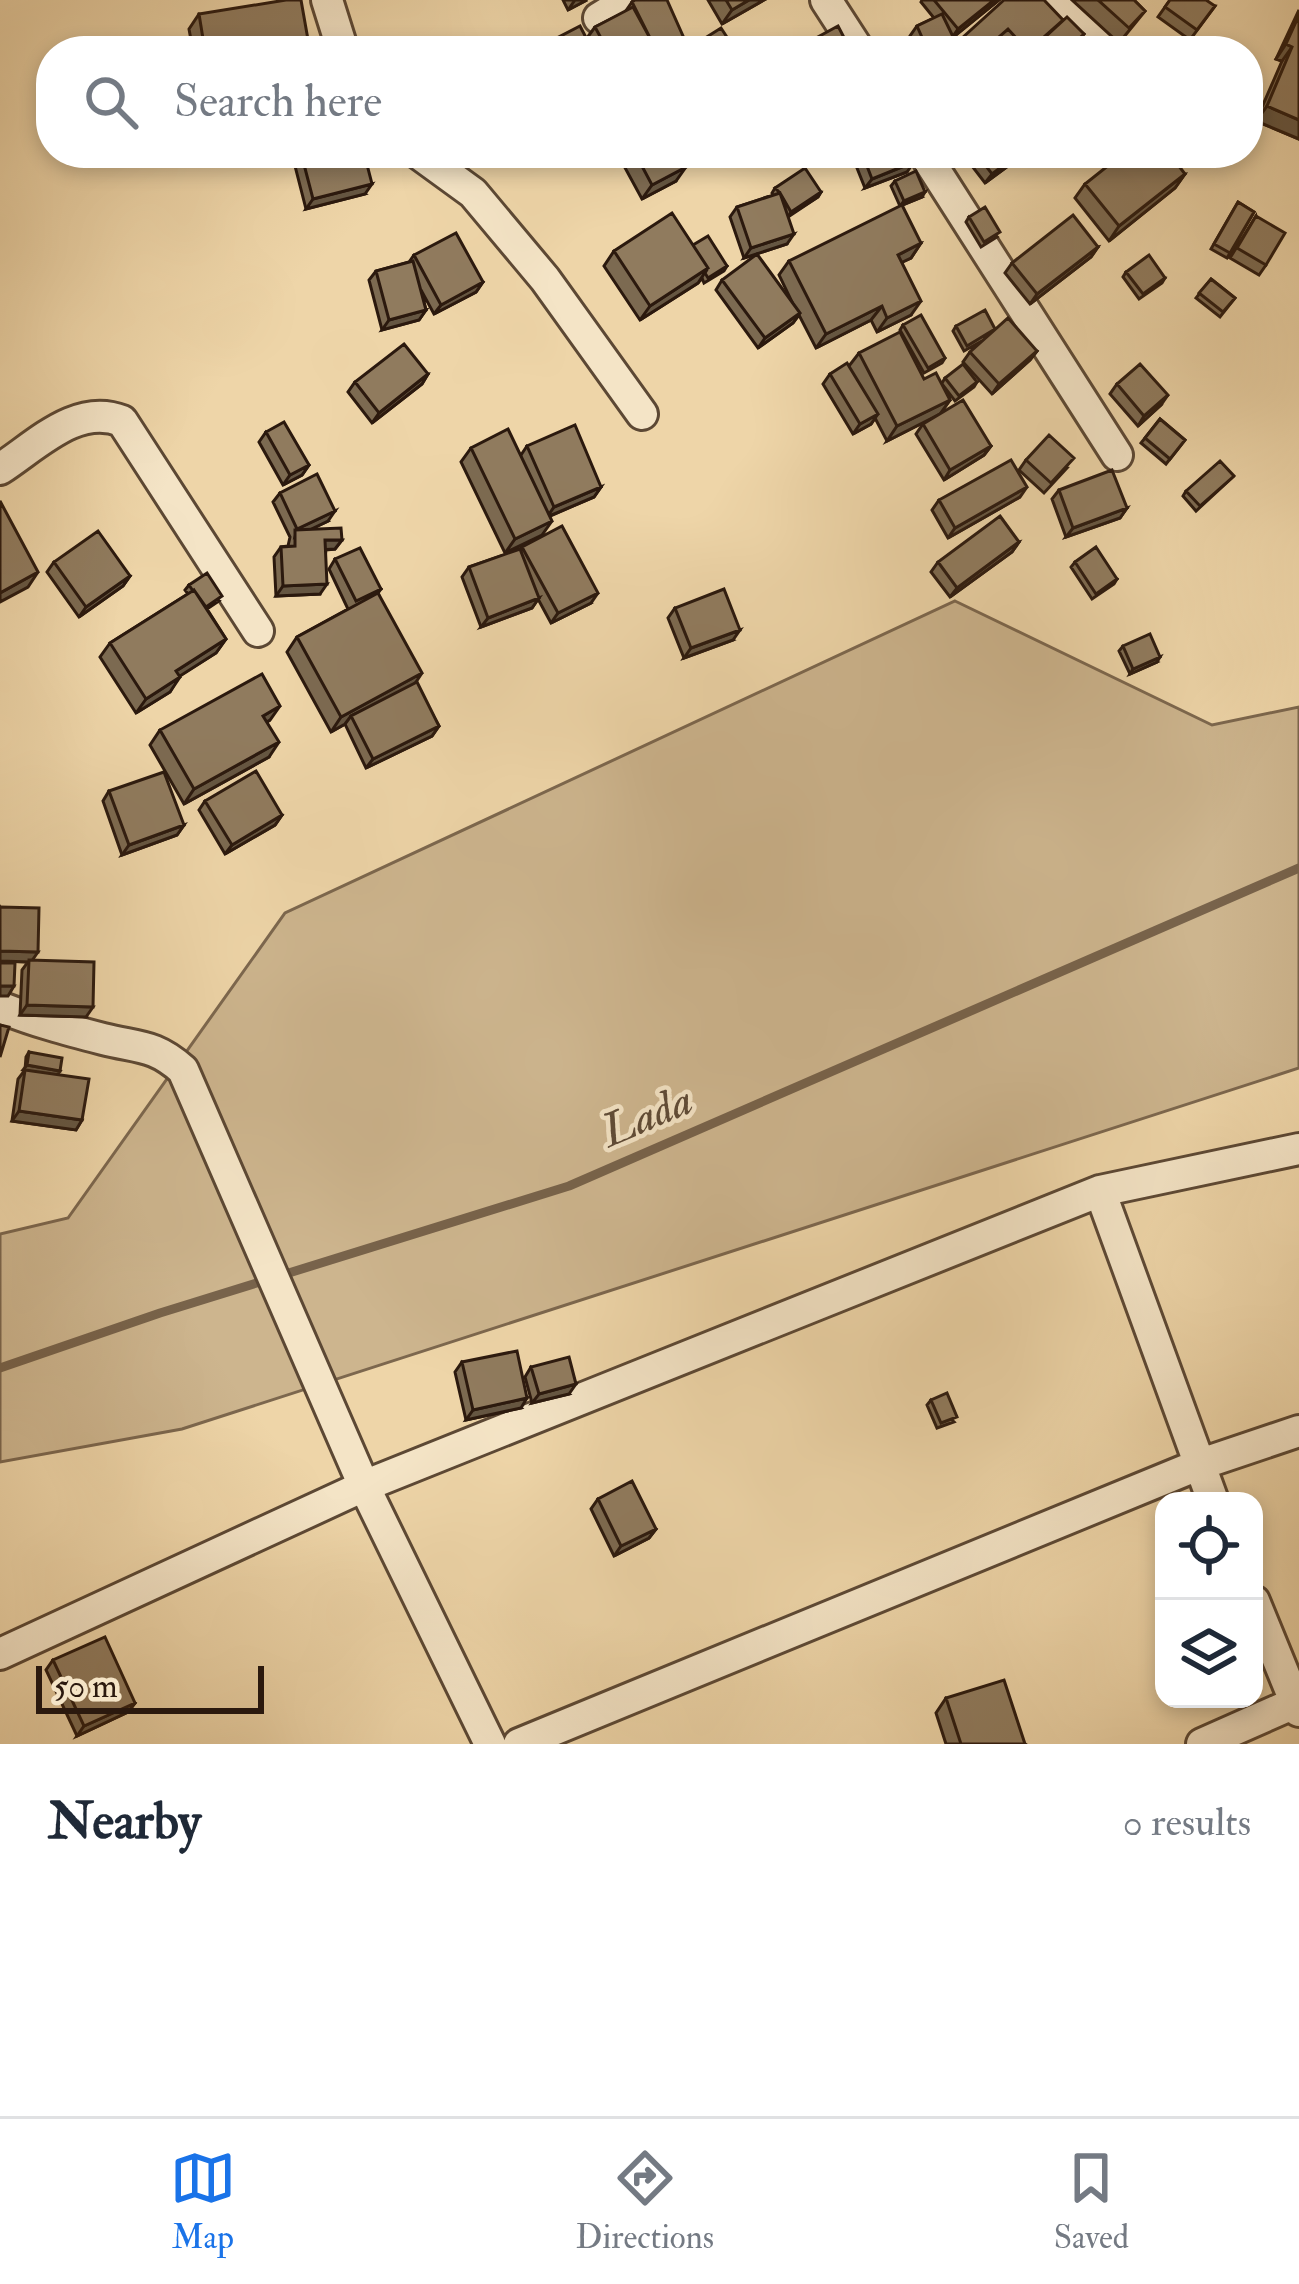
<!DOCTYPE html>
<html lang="en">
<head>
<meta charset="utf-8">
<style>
	:root { --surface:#fff; --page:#f6f6f7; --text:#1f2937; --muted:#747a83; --line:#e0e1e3; --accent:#1a73e8 }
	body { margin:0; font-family:"IM FELL Double Pica",serif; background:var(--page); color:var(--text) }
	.controls { position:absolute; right:36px; bottom:36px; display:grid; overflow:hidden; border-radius:24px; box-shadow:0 6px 18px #0003 }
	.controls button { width:108px; height:108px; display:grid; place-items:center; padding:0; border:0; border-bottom:3px solid var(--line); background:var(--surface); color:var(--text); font:60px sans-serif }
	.scale { position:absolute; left:36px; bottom:30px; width:228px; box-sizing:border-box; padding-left:12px; border:6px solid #2b190e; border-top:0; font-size:33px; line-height:42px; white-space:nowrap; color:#2b190e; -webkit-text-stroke:9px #f4e4c6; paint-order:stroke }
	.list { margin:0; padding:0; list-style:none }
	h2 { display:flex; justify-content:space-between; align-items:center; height:156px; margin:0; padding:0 48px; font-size:51px }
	h2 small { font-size:39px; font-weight:400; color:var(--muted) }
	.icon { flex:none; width:66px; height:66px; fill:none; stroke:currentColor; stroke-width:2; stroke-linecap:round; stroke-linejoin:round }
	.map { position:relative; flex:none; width:1299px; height:1744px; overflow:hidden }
	.search { position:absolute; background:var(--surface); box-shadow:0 6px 18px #0003; left:36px; right:36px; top:36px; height:132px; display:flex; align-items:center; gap:30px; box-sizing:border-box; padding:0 42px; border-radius:48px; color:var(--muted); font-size:45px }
	.sheet { height:372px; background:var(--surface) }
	nav { display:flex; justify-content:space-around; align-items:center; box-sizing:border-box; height:168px; border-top:3px solid var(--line); background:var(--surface); font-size:33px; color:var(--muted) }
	nav a { display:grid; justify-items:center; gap:6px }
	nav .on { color:var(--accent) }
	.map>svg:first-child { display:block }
	.green { fill:#cdb58e; stroke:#7c674e; stroke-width:3 }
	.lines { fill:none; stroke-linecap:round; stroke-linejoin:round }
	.stream { stroke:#78634b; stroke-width:9 }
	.minor-casing { stroke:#5c4834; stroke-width:36 }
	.minor { stroke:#f4e4c6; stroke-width:30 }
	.wall { fill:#7c6a51; stroke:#2b190e; stroke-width:3 }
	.shaded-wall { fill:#655642; stroke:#2b190e; stroke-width:3 }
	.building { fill:#907b5e; stroke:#2b190e; stroke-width:3 }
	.labels { text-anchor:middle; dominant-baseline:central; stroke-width:9; stroke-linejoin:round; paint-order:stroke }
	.water-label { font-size:45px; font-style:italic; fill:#5f4b37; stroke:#f4e4c6 }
</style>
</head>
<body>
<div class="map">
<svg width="1299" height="1744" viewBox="0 0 1299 1744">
	<rect width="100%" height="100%" fill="#eed5a8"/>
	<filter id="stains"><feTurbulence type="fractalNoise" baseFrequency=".00167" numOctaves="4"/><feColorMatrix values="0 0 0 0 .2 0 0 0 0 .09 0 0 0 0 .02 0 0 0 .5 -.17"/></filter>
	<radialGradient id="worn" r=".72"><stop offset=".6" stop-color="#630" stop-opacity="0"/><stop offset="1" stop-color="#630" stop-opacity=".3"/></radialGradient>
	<path class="green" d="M955,601L1212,725L1299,707V1068L182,1429L0,1462V1234L68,1218L285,913Z"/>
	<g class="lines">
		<path class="stream" d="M0,1368L160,1313L569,1186L1299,868"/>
		<defs>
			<path id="minor" d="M327,0L343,51
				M826,0L859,51
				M1053,0L1110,51
				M599,18L629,0
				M418,153L473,193L545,279L642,414
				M924,153L1117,455
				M0,469C37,445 77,403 122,421L258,631
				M0,1007C34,1021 68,1030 103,1039C138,1048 154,1044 183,1070L364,1486L490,1744
				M1100,1191L1213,1501
				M1254,1601L1299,1711
				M0,1654L364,1486L1100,1191L1299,1149
				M519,1744L1198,1465L1299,1431
				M1202,1744L1299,1701"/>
		</defs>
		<use href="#minor" class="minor-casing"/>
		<use href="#minor" class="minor"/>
	</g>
	<path class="wall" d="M563,0H587L568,10Z
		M708,0H764L722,24Z
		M922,0H999L953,37L957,45L961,39L1063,20L1084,34L1071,51H1000L1008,47L1001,39L987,51H908L915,47L910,36L917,26L934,18L921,2Z
		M1072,0H1134L1145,11L1119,43Z
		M1170,0L1215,6L1190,40L1158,17Z
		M632,2L676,45L664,51H552L550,48L557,38H587L595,27L625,12Z
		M1299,10V139L1256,121L1282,61L1276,59Z
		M199,14L310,51H193L189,29Z
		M300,153H301L365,194L306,209L294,162Z
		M617,153H679L676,181L642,199Z
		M851,153H910L907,172L865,188Z
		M962,153H1039L1030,162L1022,154L1019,158L985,183Z
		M1185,174L1175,188L1109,241L1075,198L1085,184Z
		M895,181L922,197L900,206L891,186Z
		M775,188L821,192L818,197L788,216L787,244L744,258L730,217L737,207L773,195L772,193Z
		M1238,202L1254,212L1227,258L1211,249Z
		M1256,216L1266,265L1259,275L1230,258Z
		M969,217L997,237L981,247L966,222Z
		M921,243L911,258L902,262L911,315L877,332L871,320L816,348L799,315L793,323L758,348L716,290L722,280L794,306L779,275L789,261Z
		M693,245L727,266L724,271L704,283L702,278L698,283L640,320L604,266L614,251Z
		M1098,247L1091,257L1030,304L1005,273L1012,263Z
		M414,255L483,282L476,292L434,314L421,290L426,310L419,320L382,330L369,280L376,271L409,262Z
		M1126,272L1165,278L1162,283L1139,299L1123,277Z
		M1211,279L1235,298L1220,317L1196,298Z
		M903,325L945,358L942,363L924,373L900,330Z
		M956,326L995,329L1037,351L1030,360L992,394L963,362L970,352L982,341L964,351L953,331Z
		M859,353L924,379L942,383L945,378L977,382L974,387L955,401L942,384L950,400L940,414L991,446L984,455L944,480L916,434L923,424L940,414L887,441L875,418L871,424L853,434L823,384L830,374L849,366Z
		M428,374L422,384L372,423L348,392L355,382Z
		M1117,384L1161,405L1138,426L1110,394Z
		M1160,419L1185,440L1166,464L1141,443Z
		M266,432L309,465L302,475L283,485L259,442Z
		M527,446L601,487L594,497L550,516L542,535L505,553L461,462L471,448L521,455Z
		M1026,460L1067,468L1044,493L1019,470Z
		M1234,476L1196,511L1183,496L1186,491Z
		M1059,490L1127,508L1120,518L1066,537L1052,499Z
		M280,493L328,521L311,529L342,540L335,549L326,550L320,594L276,596L274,557L281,547L288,546L290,537L273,502Z
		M1020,497L948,538L932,510L939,500Z
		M1019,542L1012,552L950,597L931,572L938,562Z
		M522,547L591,603L551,623L538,599L532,608L481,627L462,577L469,567L521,549Z
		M335,559L381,589L378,593L415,684L439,726L432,736L366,768L345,724L331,732L287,652L297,637L348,609L329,569Z
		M54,562L130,576L123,586L79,617L47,572Z
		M1075,562L1117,579L1114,584L1092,599L1071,567Z
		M189,585L219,601L207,609L226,639L216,653L179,676L170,692L136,713L100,657L110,643L188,594L185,590Z
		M675,608L733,640L684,658L668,618Z
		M1123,646L1157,662L1130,674L1119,651Z
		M270,720L267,722L269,757L184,804L150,745L160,730Z
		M109,791L184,825L177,835L122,855L103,801Z
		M205,801L282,815L275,825L225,854L199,810Z
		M0,907L32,960L86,1017L20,1015L22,970L28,962L0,961Z
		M29,1052L58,1074L82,1120L76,1130L12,1121L18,1079L25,1070L26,1057Z
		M462,1362L521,1408L466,1420L455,1372Z
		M531,1367L569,1394L532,1403L525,1377Z
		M931,1400L954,1422L937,1428L927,1405Z
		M598,1499L656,1529L649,1538L614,1556L591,1509Z
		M53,1660L135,1703L128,1712L77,1736L46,1670Z
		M946,1698L1025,1744H946L936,1713Z"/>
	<path class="shaded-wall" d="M575,0H587L568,10Z
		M749,0H764L722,24L732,10Z
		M994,0H999L951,39L958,29Z
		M683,36L676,45L664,51H652Z
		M1286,44L1292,47L1282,61L1276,59Z
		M1267,106L1299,120V139L1256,121Z
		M1020,153H1023L1019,158L985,183L992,174Z
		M914,162L907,172L865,188L872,179Z
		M686,167L676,181L642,199L652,185Z
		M1185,174L1175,188L1109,241L1119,226Z
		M372,184L365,194L306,209L313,199Z
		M821,192L818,197L788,217L791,212Z
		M925,192L922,197L900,206L904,201Z
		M794,234L787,244L744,258L751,248Z
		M921,243L911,258L888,269L898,255Z
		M1098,247L1091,257L1030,304L1037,294Z
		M708,268L698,283L640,320L650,306Z
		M483,282L476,292L434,314L441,305Z
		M921,301L911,315L877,332L887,318Z
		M882,306L871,320L816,348L826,334Z
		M426,310L419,320L382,330L389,320Z
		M800,313L793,323L758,348L765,338Z
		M1037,351L1030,360L992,394L999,384Z
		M428,374L422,384L372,423L379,413Z
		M1168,395L1161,405L1138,426L1144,416Z
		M950,400L940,414L887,441L897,426Z
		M878,414L871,424L853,434L860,424Z
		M991,446L984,455L944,480L950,470Z
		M309,465L302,475L283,485L290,475Z
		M601,487L594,497L547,517L554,507Z
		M1027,487L1020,497L948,538L955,528Z
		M1127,508L1120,518L1066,537L1073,528Z
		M335,511L328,521L295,537L297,529Z
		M552,521L542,535L505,553L515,539Z
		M325,540H342L335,549L318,550Z
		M1019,542L1012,552L950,597L957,588Z
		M38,572L28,587L0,602V593Z
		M130,576L123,586L79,617L86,607Z
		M327,584L320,594L276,596L283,586Z
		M598,593L591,603L551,623L558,613Z
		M539,598L532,608L481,627L488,618Z
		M740,630L733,640L684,658L691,648Z
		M226,639L216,653L166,685L176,671Z
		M1160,657L1157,662L1130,674L1133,669Z
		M422,673L412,688L351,716L345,724L331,732L341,717Z
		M180,677L170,692L136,713L146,699Z
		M280,706L270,720L253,730L263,716Z
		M439,726L432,736L366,768L373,759Z
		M279,742L269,757L184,804L194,789Z
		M282,815L275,825L225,854L232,845Z
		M184,825L177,835L122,855L129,845Z
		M0,951L38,952L31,962L0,961Z
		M0,986H14L8,996H0Z
		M27,1005L93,1007L86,1017L20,1015Z
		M27,1065L60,1071L56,1076L23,1070Z
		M19,1111L82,1120L76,1130L12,1121Z
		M576,1384L569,1394L532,1403L539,1394Z
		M527,1398L521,1408L466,1420L473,1410Z
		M656,1529L649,1538L614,1556L621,1546Z
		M135,1703L128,1712L77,1736L84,1726Z"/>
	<path class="building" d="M286,0H301L310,51H205L199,14Z
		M635,0H667L683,36L655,48L632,2Z
		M726,0H749L732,10Z
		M934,0H994L958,29Z
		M1004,0H1044L1063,20L1028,51L1008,29L983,51H973L961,39Z
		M1098,0H1134L1145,11L1129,28Z
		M1170,0H1206L1215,6L1197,30L1165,7Z
		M633,7L657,51H608L595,27Z
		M942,14L960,51H928L917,26Z
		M1299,15V120L1267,106L1292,47L1286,44Z
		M1067,17L1084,34L1065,51H1030Z
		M580,26L593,51H564L557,38Z
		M838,26L851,51H792Z
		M721,28L736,51H687L686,50Z
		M1083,42L1091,51H1073Z
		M1013,45L1015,51H1000Z
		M301,153H364L372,184L313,199Z
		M635,153H679L686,167L652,185Z
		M862,153H910L914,162L872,179Z
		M976,153H1020L992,174Z
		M1124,153H1169L1185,174L1119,226L1085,184Z
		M805,168L821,192L791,212L780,193L775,188Z
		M916,171L925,192L904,201L895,181Z
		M780,193L794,234L751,248L737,207Z
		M1238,202L1254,212L1230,253L1214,244Z
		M902,205L921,243L898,255L921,301L887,318L882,306L826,334L789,261Z
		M985,207L1000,232L984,242L969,217Z
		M672,213L708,268L650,306L614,251Z
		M1073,215L1098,247L1037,294L1012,263Z
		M1256,216L1285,233L1266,265L1237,248Z
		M456,233L483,282L441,305L414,255Z
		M708,236L727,266L708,278L705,273L708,268L693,245Z
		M757,254L800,313L765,338L722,280Z
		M1149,255L1165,278L1143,294L1126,272Z
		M413,261L426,310L389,320L376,271Z
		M1211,279L1235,298L1223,312L1199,293Z
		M985,310L995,329L967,346L956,326Z
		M921,315L945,358L928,368L903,325Z
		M1008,318L1037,351L999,384L970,352Z
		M900,332L924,379L936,373L950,400L897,426L859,353Z
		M404,344L428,374L379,413L355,382Z
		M847,363L878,414L860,424L830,374Z
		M963,364L977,382L959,396L945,378Z
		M1140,364L1168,395L1144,416L1117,384Z
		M963,400L991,446L950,470L923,424Z
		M1160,419L1185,440L1170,459L1145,438Z
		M284,422L309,465L290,475L266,432Z
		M575,425L601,487L554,507L527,446Z
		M508,429L552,521L515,539L471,448Z
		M1049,435L1074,458L1051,483L1026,460Z
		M1011,460L1027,487L955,528L939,500Z
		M1220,461L1234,476L1200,506L1186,491Z
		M1112,470L1127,508L1073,528L1059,490Z
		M317,474L335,511L297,529L280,493Z
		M0,501L38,572L0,593Z
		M1000,516L1019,542L957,588L938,562Z
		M562,526L598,593L558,613L522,547Z
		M341,528L342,540H325L327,584L283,586L281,547L295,546V530Z
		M98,531L130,576L86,607L54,562Z
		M1096,547L1117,579L1096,594L1075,562Z
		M360,548L381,589L356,601L335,559Z
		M520,549L539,598L488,618L469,567Z
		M207,573L222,596L206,607L194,590L193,591L189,585Z
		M724,589L740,630L691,648L675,608Z
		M194,590L226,639L176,671L180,677L146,699L110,643Z
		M378,593L422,673L341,717L297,637Z
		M1150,634L1160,657L1133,669L1123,646Z
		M262,674L280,706L263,716L279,742L194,789L160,730Z
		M417,682L439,726L373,759L351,716Z
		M256,771L282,815L232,845L205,801Z
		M164,772L184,825L129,845L109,791Z
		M0,907L39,908L38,952L0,951Z
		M29,960L94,962L93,1007L27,1005Z
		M0,963H15L14,986H0Z
		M0,1025L9,1027L0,1057Z
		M29,1052L62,1058L60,1071L27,1065Z
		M25,1070L89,1079L82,1120L19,1111Z
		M517,1351L527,1398L473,1410L462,1362Z
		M569,1357L576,1384L539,1394L531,1367Z
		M947,1393L957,1417L941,1423L931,1400Z
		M632,1481L656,1529L621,1546L598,1499Z
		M105,1637L135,1703L84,1726L53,1660Z
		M1004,1680L1025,1744H961L946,1698Z"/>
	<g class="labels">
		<g class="water-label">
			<text transform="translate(647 1116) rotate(-23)">Lada</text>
		</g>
	</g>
	<rect width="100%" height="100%" filter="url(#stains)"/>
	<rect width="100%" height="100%" fill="url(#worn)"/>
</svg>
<div class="controls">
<button><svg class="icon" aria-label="locate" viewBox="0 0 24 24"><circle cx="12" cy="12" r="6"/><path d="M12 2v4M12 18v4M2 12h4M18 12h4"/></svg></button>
<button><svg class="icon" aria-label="layers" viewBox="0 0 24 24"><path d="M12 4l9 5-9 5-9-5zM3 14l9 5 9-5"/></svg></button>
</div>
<div class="scale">50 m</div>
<div class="search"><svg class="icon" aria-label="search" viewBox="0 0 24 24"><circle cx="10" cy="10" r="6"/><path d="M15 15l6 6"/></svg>Search here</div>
</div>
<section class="sheet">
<h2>Nearby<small>0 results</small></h2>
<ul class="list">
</ul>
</section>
<nav>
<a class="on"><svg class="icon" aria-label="map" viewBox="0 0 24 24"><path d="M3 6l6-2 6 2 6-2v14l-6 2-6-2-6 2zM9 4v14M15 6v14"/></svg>Map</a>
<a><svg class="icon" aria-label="directions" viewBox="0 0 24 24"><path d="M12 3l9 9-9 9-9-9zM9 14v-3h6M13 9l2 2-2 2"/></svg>Directions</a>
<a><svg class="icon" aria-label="saved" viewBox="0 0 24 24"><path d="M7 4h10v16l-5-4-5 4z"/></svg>Saved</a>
</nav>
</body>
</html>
